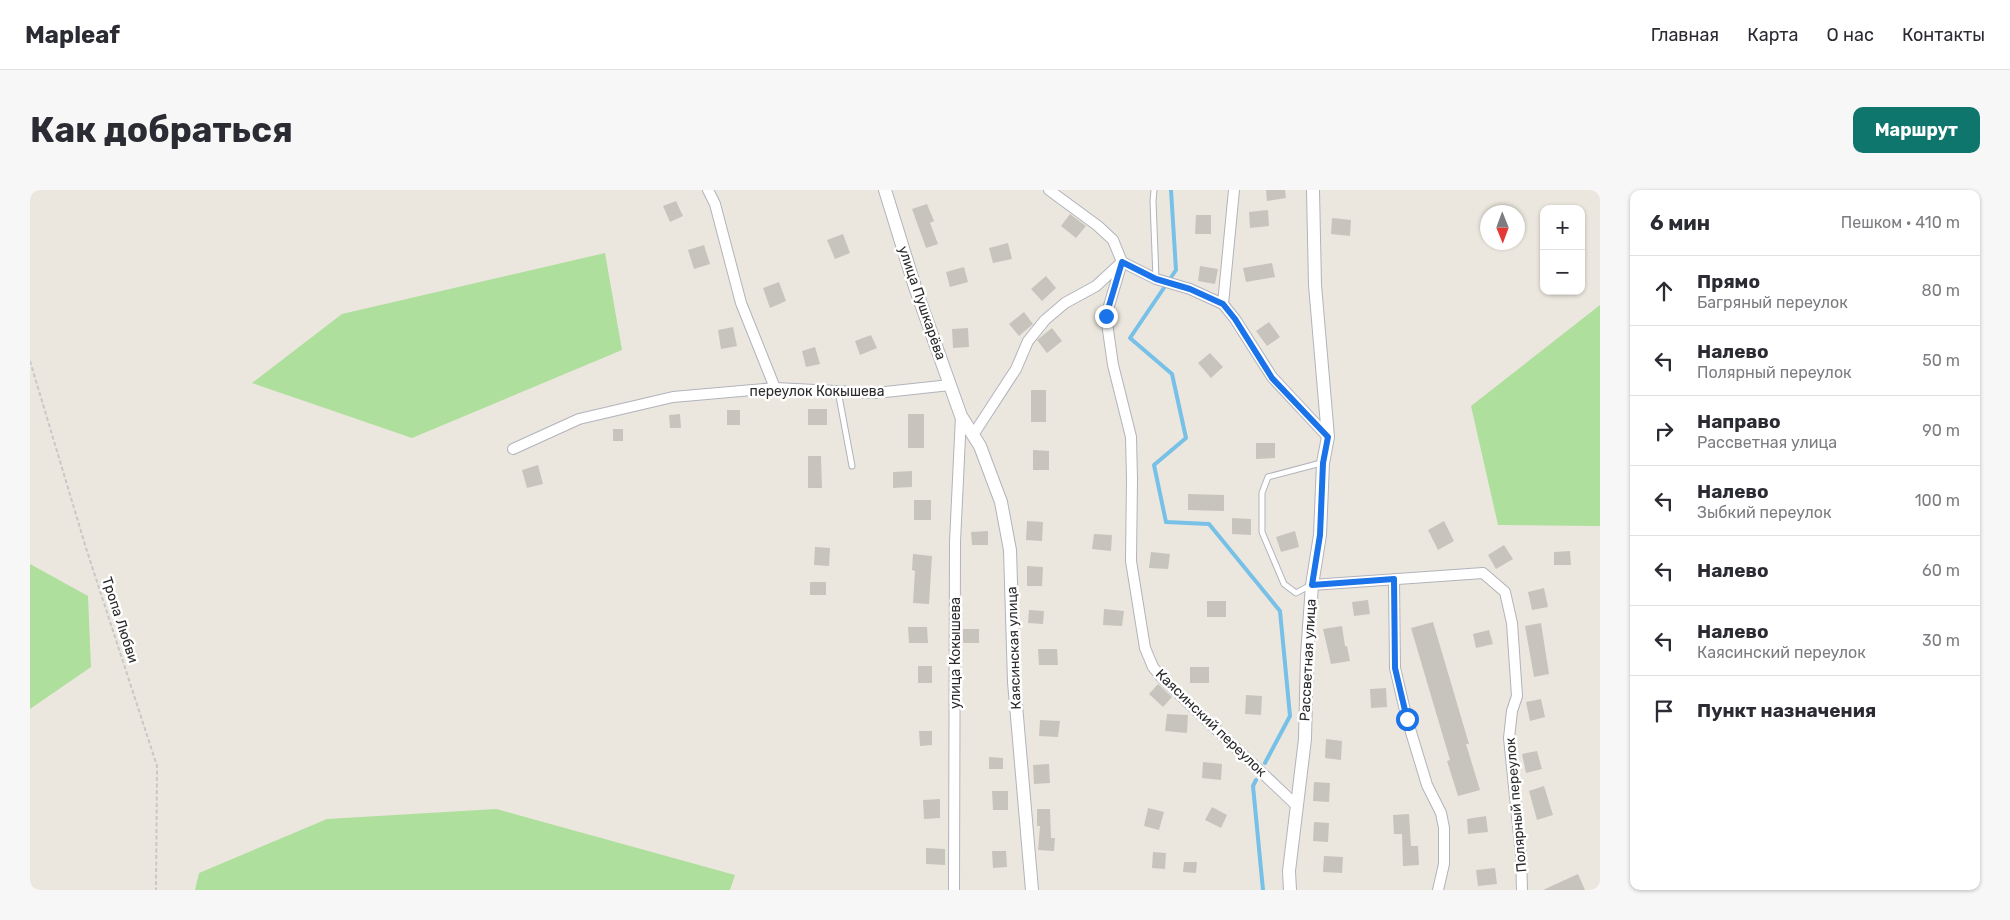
<!DOCTYPE html>
<html lang="ru">
<head>
<meta charset="utf-8">
<style>
	:root { --surface:#fff; --page:#f7f7f7; --text:#2b2b33; --muted:#7c7c81; --line:#e1e1e2; --accent:#0f766e }
	body { margin:0; font-family:Rubik,sans-serif; background:var(--page); color:var(--text) }
	.controls { position:absolute; right:15px; top:15px; display:grid; overflow:hidden; border-radius:10px; box-shadow:0 1px 4px #0004 }
	.controls button { width:45px; height:45px; display:grid; place-items:center; padding:0; border:0; border-bottom:1px solid var(--line); background:var(--surface); color:var(--text); font:25px sans-serif }
	.compass { position:absolute; left:1450px; top:15px; width:45px; height:45px; border-radius:50%; background:var(--surface); box-shadow:0 1px 4px #0004; rotate:179deg }
	.stop { position:absolute; width:15px; height:15px; margin:-11px; border:4px solid #1a73e8; border-radius:50%; background:#fff }
	.stop.end { background:#1a73e8; border-color:#fff; box-shadow:0 1px 5px #0008 }
	.list { margin:0; padding:0; list-style:none }
	h2 { display:flex; justify-content:space-between; align-items:center; height:65px; margin:0; padding:0 20px; font-size:21px }
	h2 small { font-size:16px; font-weight:400; color:var(--muted) }
	.list li { display:grid; grid-template-columns:32px 1fr auto; gap:15px; align-items:center; box-sizing:border-box; height:70px; padding:0 20px; border-top:1px solid var(--line) }
	.list b { display:block; font-size:19px; white-space:nowrap }
	.list p { margin:0; font-size:16px; white-space:nowrap; color:var(--muted) }
	.list em { font-size:16px; font-style:normal; color:var(--muted) }
	.icon { flex:none; width:28px; height:28px; fill:none; stroke:currentColor; stroke-width:2; stroke-linecap:round; stroke-linejoin:round }
	.map { position:relative; flex:none; width:1570px; height:700px; overflow:hidden; border-radius:10px }
	header { display:flex; align-items:center; gap:30px; box-sizing:border-box; height:70px; padding:0 25px; background:var(--surface); border-bottom:1px solid var(--line) }
	header strong { font-size:24px }
	nav { display:flex; gap:28px; margin-inline-start:auto; font-size:18px }
	.intro { display:flex; align-items:center; justify-content:space-between; box-sizing:border-box; height:120px; padding:0 30px }
	h1 { margin:0; font-size:35px }
	.button { padding:12px 22px; border-radius:10px; background:var(--accent); color:#fff; font-size:18px; font-weight:700 }
	main { display:flex; gap:30px; padding:0 30px }
	aside { flex:1; background:var(--surface); border-radius:10px; box-shadow:0 1px 4px #0004 }
	.map>svg:first-child { display:block }
	.green { fill:#aedf9d }
	.lines { fill:none; stroke-linecap:round; stroke-linejoin:round }
	.stream { stroke:#77c0e7; stroke-width:4 }
	.building { fill:#c7c4bd }
	.service-casing { stroke:#b1b3bd; stroke-width:7 }
	.minor-casing { stroke:#b1b3bd; stroke-width:12 }
	.tertiary-casing { stroke:#b1b3bd; stroke-width:14 }
	.path { stroke:#c8c8c8; stroke-width:2; stroke-dasharray:4 2.5; stroke-linecap:butt }
	.service { stroke:#fff; stroke-width:5 }
	.minor { stroke:#fff; stroke-width:10 }
	.tertiary { stroke:#fff; stroke-width:12 }
	.route { stroke:#1a73e8; stroke-width:6 }
	.labels { text-anchor:middle; dominant-baseline:central; stroke-width:5; stroke-linejoin:round; paint-order:stroke }
	.street-label { font-size:14px; fill:#2b2b2b; stroke:#fff }
</style>
</head>
<body>
<header>
<strong>Mapleaf</strong>
<nav><a>Главная</a><a>Карта</a><a>О нас</a><a>Контакты</a></nav>
</header>
<div class="intro"><h1>Как добраться</h1><a class="button">Маршрут</a></div>
<main>
<div class="map">
<svg width="1570" height="700" viewBox="0 0 1570 700">
	<rect width="100%" height="100%" fill="#ece7de"/>
	<path class="green" d="M575,63L592,160L382,248L222,193L312,124Z
		M1570,115V336L1468,335L1441,216Z
		M0,374L58,406L61,477L0,519Z
		M466,619L705,685L700,700H165L169,683L297,629Z"/>
	<g class="lines">
		<path class="stream" d="M1141,0L1146,80L1100,148L1142,184L1156,248L1124,275L1136,332L1179,334L1250,421L1260,526L1235,573
			M1226,590L1223,596L1233,700"/>
	</g>
	<path class="building" d="M1236,0H1255L1256,8L1237,11Z
		M646,11L653,26L640,32L633,16Z
		M897,14L904,31L900,33L908,54L896,58L882,19Z
		M1238,20L1239,36L1220,38L1219,22Z
		M1040,24L1056,36L1046,48L1031,36Z
		M1166,25H1181V44H1165Z
		M1302,28L1321,30L1320,46L1301,44Z
		M813,44L820,63L805,69L797,50Z
		M978,53L982,69L963,73L959,58Z
		M674,55L680,74L664,79L658,60Z
		M1242,73L1245,87L1216,92L1213,78Z
		M1170,76L1188,79L1185,94L1168,91Z
		M934,77L938,92L920,97L916,82Z
		M1016,86L1026,98L1012,111L1001,99Z
		M749,92L756,111L740,118L733,98Z
		M994,122L1003,134L989,146L979,134Z
		M1239,132L1250,147L1237,156L1226,141Z
		M703,137L707,156L691,159L688,140Z
		M938,138L939,157L923,158L922,139Z
		M1022,138L1032,151L1017,163L1007,150Z
		M841,145L847,158L830,165L825,151Z
		M785,157L790,174L776,177L772,161Z
		M1180,163L1193,177L1181,188L1168,173Z
		M1001,200H1016V232H1001Z
		M778,219H797V235H778Z
		M697,220H710V235H697Z
		M650,224L651,238H640L639,225Z
		M878,224H894V258H878Z
		M583,239H593V251H583Z
		M1226,253H1245V268L1226,269Z
		M1003,260L1019,261V280H1003Z
		M778,266H791L792,298H778Z
		M508,275L513,294L497,298L492,280Z
		M882,281V297L863,298V282Z
		M1158,304L1194,305V321L1158,320Z
		M884,310H901V330H884Z
		M1202,328L1221,329V345L1202,344Z
		M997,331L1013,332L1012,351L996,350Z
		M1414,331L1424,351L1408,360L1398,340Z
		M958,341V355H942L941,342Z
		M1265,341L1269,357L1251,362L1246,347Z
		M1064,344L1082,345L1081,361L1062,359Z
		M1474,355L1483,369L1466,379L1458,365Z
		M785,357L800,358L799,376L784,375Z
		M1540,361L1541,375H1524V362Z
		M1121,362L1140,364L1138,379L1119,378Z
		M883,364L902,366L899,414L883,413L885,381L882,380Z
		M997,376L1013,377L1012,396H997Z
		M780,392H796V405H780Z
		M1514,398L1518,417L1502,420L1498,402Z
		M1338,410L1340,424L1324,426L1322,412Z
		M1177,411H1196V427H1177Z
		M1074,419L1094,421L1092,436L1073,435Z
		M999,420L1014,421L1013,434L998,433Z
		M1403,432L1439,554H1436L1450,600L1428,606L1417,571L1420,570L1381,438Z
		M1511,433L1519,484L1504,487L1495,436Z
		M1312,436L1315,456H1317L1320,471L1301,474L1293,439Z
		M878,437H897L898,453H879Z
		M933,439H949V453H933Z
		M1459,440L1463,454L1446,458L1443,444Z
		M1008,459H1027L1028,475H1009Z
		M888,476H902V493H888Z
		M1160,477H1179V493H1160Z
		M1128,494L1142,507L1133,517L1119,504Z
		M1356,498L1357,517L1341,518L1340,499Z
		M1216,505L1232,506L1231,525L1215,524Z
		M1511,509L1515,527L1500,531L1496,512Z
		M1137,524L1158,525L1157,543L1135,541Z
		M1010,530L1030,531L1028,547L1009,546Z
		M889,541H902V555L890,556Z
		M1296,549L1312,551L1311,570L1295,568Z
		M1507,561L1512,579L1496,583L1492,564Z
		M959,567L973,568V579H959Z
		M1173,572L1192,574L1191,590L1172,588Z
		M1019,574L1020,593L1004,594L1003,575Z
		M1284,592L1300,593L1299,612L1283,611Z
		M1514,596L1523,625L1507,630L1499,601Z
		M962,601H978V620H963Z
		M910,609V628L894,629L893,610Z
		M1182,617L1197,625L1191,638L1175,630Z
		M1118,618L1134,622L1129,640L1114,636Z
		M1007,619H1020L1021,648H1025L1024,661L1008,660L1010,636H1007Z
		M1379,624L1381,656H1388L1389,675L1373,676L1372,644H1364L1363,625Z
		M1456,626L1458,642L1438,644L1437,629Z
		M1284,632L1299,633L1298,652L1283,651Z
		M896,658L915,659V675L896,674Z
		M962,661H976L977,677L963,678Z
		M1123,662L1136,663L1135,679L1122,678Z
		M1294,666L1313,667L1312,683L1293,682Z
		M1154,672H1167L1166,683L1153,682Z
		M1465,678L1467,694L1448,696L1446,680Z
		M1548,684L1555,700H1513Z"/>
	<g class="lines">
		<defs>
			<path id="service" d="M1124,0L1123,11L1126,89
				M808,201L822,276
				M1281,395L1266,403L1254,394L1232,342V303L1238,287L1291,273"/>
			<path id="minor" d="M678,0L685,14L711,113L745,198
				M1019,0L1068,36L1083,50L1092,72L1076,126L1083,175L1101,247L1102,289L1101,371L1115,458L1123,477L1132,488L1266,615
				M1204,0L1193,114L1205,129L1242,187L1298,247
				M943,245L986,179L998,151L1015,130L1035,113L1066,96L1092,72L1126,89L1160,99L1193,114
				M483,259L549,229L643,207L745,198L846,203L920,195
				M1364,389L1365,478L1377,529L1397,595L1411,623L1414,638V674L1408,700
				M1282,395L1453,383L1475,402L1482,433L1487,506L1482,521L1479,548L1491,665L1492,700
				M924,700L925,352L931,226"/>
			<path id="tertiary" d="M855,0L885,97L931,226L950,256L971,312L980,360L984,492L1002,700
				M1260,700L1259,681L1275,549L1277,465L1282,395L1290,345L1293,273L1298,247L1285,95L1283,0"/>
		</defs>
		<use href="#service" class="service-casing"/>
		<use href="#minor" class="minor-casing"/>
		<use href="#tertiary" class="tertiary-casing"/>
		<path class="path" d="M0,171L56,358L127,576L126,700"/>
		<use href="#service" class="service"/>
		<use href="#minor" class="minor"/>
		<use href="#tertiary" class="tertiary"/>
	</g>
	<g class="lines">
		<path class="route" d="M1076,126L1092,72L1126,89L1160,99L1193,114L1205,129L1242,188L1298,247L1293,273L1290,345L1282,395L1364,389L1365,478L1377,529"/>
	</g>
	<g class="labels">
		<g class="street-label">
			<text transform="translate(892 113) rotate(71)">улица Пушкарёва</text>
			<text x="787" y="201">переулок Кокышева</text>
			<text transform="translate(90 430) rotate(72)">Тропа Любви</text>
			<text transform="translate(984 458) rotate(-92)">Каясинская улица</text>
			<text transform="translate(925 463) rotate(-90)">улица Кокышева</text>
			<text transform="translate(1278 470) rotate(-87)">Рассветная улица</text>
			<text transform="translate(1181 533) rotate(44)">Каясинский переулок</text>
			<text transform="translate(1486 615) rotate(-95)">Полярный переулок</text>
		</g>
	</g>
</svg>
<div class="controls">
<button>+</button>
<button>−</button>
</div>
<svg class="compass" viewBox="-18 -18 36 36"><path d="M0-13l5 13h-10z" fill="#e53935"/><path d="M0 13l5-13h-10z" fill="#7c7c81"/></svg>
<div class="stop" style="left:1377px;top:529px"></div>
<div class="stop end" style="left:1076px;top:126px"></div>
</div>
<aside>
<h2>6 мин<small>Пешком · 410 m</small></h2>
<ul class="list">
<li><svg class="icon" aria-label="ahead" viewBox="0 0 24 24"><path d="M12 20V5M6 11l6-6 6 6"/></svg><div><b>Прямо</b><p>Багряный переулок</p></div><em>80 m</em></li>
<li><svg class="icon" aria-label="left" viewBox="0 0 24 24"><path d="M17 20v-9H6M10 6l-5 5 5 5"/></svg><div><b>Налево</b><p>Полярный переулок</p></div><em>50 m</em></li>
<li><svg class="icon" aria-label="right" viewBox="0 0 24 24"><path d="M7 20v-9h11M14 6l5 5-5 5"/></svg><div><b>Направо</b><p>Рассветная улица</p></div><em>90 m</em></li>
<li><svg class="icon" aria-label="left" viewBox="0 0 24 24"><path d="M17 20v-9H6M10 6l-5 5 5 5"/></svg><div><b>Налево</b><p>Зыбкий переулок</p></div><em>100 m</em></li>
<li><svg class="icon" aria-label="left" viewBox="0 0 24 24"><path d="M17 20v-9H6M10 6l-5 5 5 5"/></svg><div><b>Налево</b></div><em>60 m</em></li>
<li><svg class="icon" aria-label="left" viewBox="0 0 24 24"><path d="M17 20v-9H6M10 6l-5 5 5 5"/></svg><div><b>Налево</b><p>Каясинский переулок</p></div><em>30 m</em></li>
<li><svg class="icon" aria-label="arrive" viewBox="0 0 24 24"><path d="M6 21V4h12l-3 4 3 4H6"/></svg><div><b>Пункт назначения</b></div></li>
</ul>
</aside>
</main>
</body>
</html>
